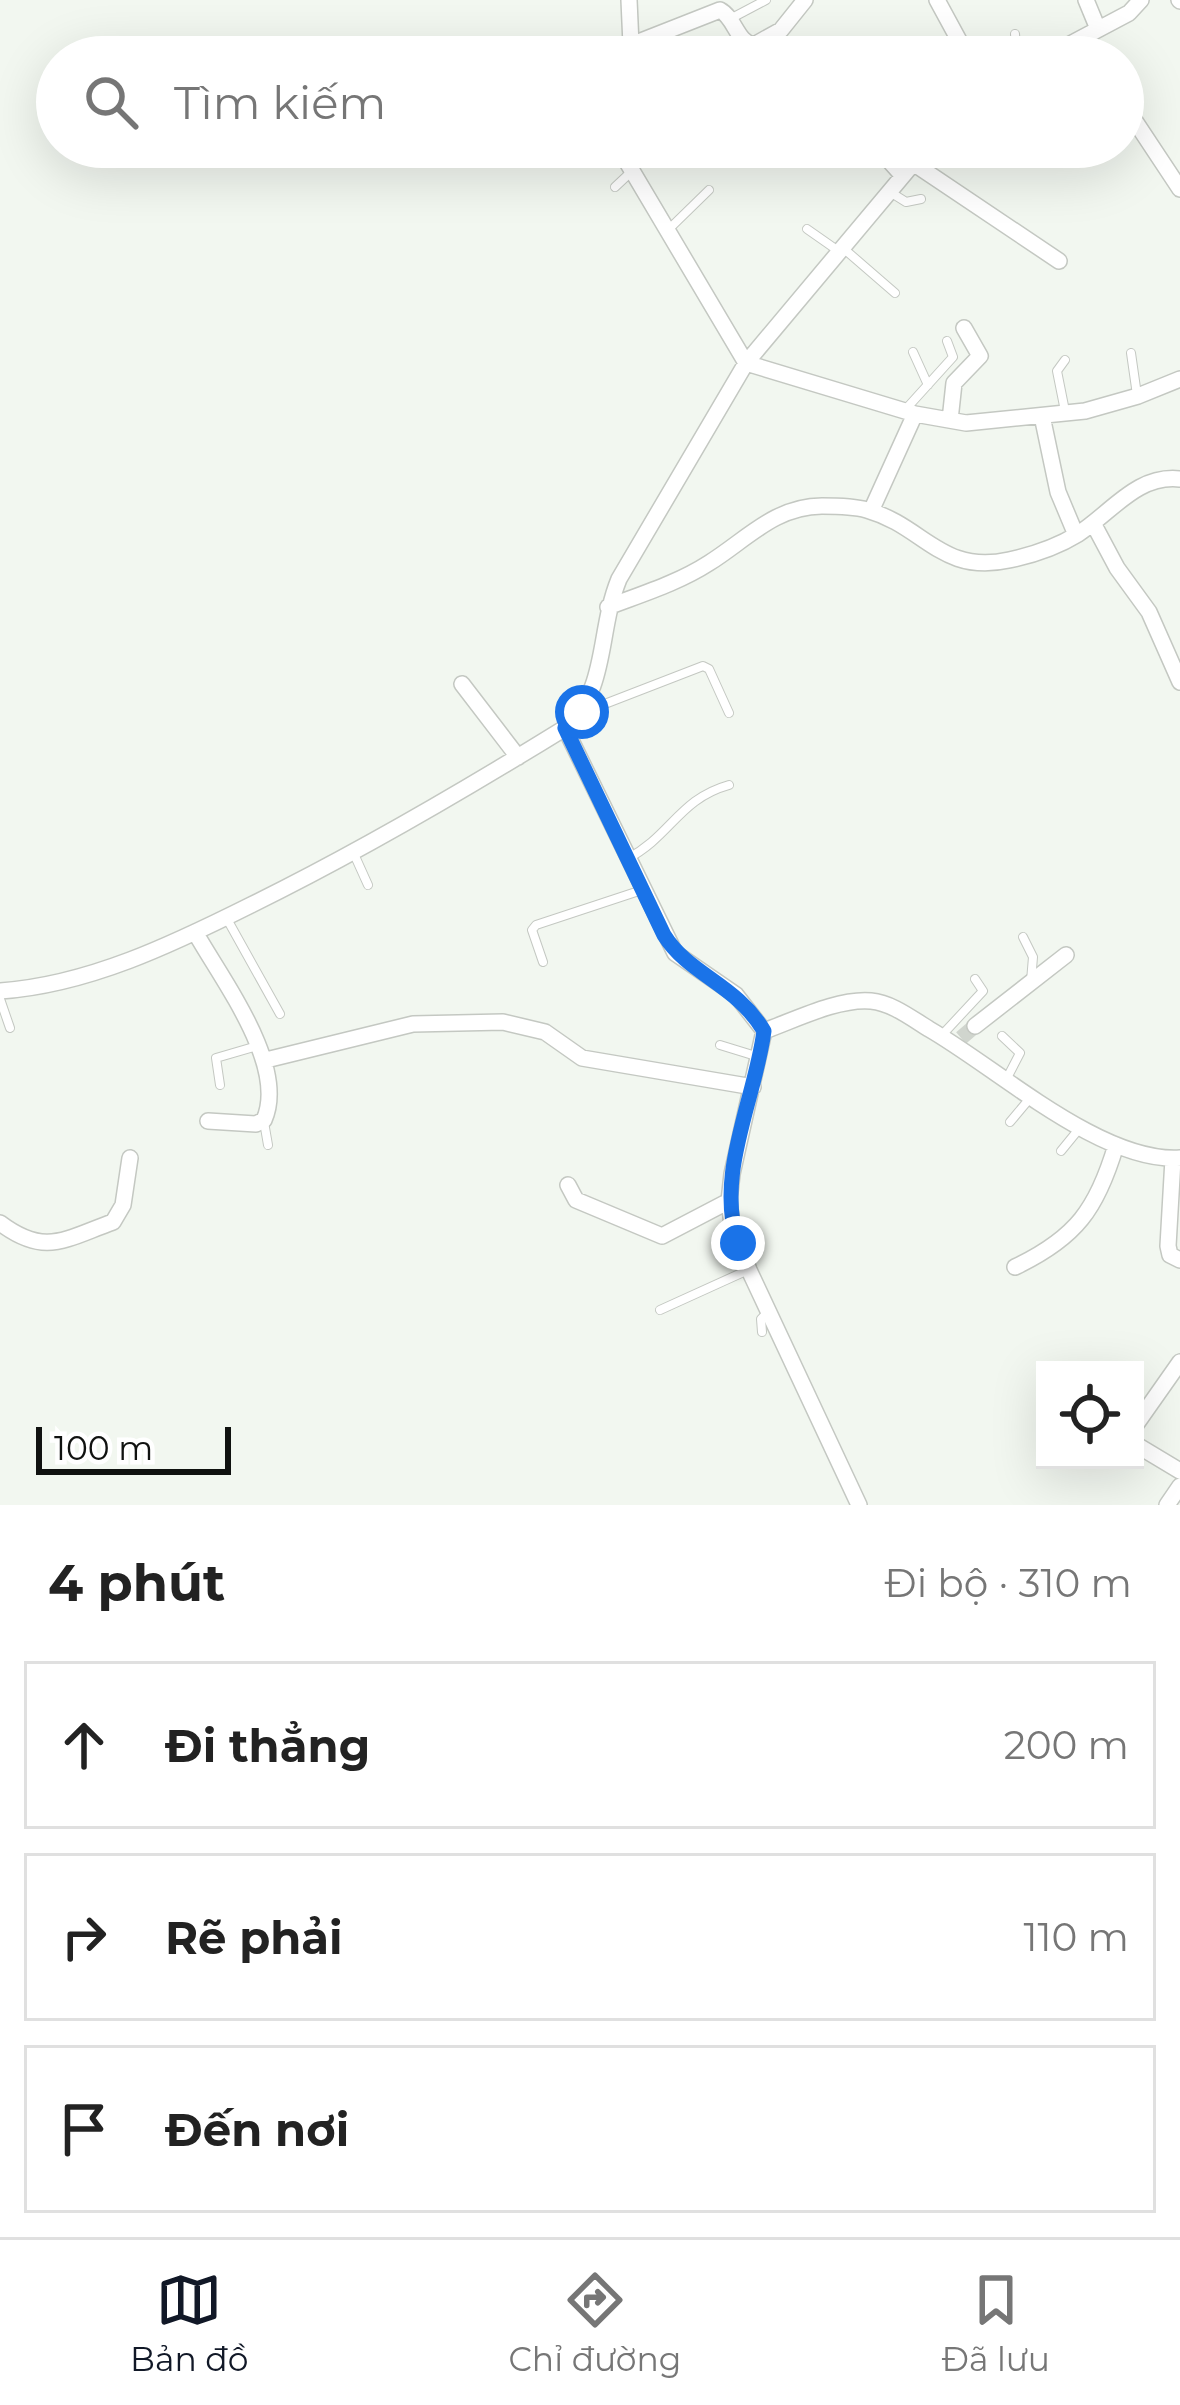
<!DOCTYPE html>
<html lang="vi">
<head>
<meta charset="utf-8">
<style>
	:root { --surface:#fff; --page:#f2f2f2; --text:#222; --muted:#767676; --line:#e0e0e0; --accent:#111827 }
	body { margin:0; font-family:Montserrat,sans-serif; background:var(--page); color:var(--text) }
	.controls { position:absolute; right:36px; bottom:36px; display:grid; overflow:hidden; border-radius:0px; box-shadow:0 12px 48px #0002 }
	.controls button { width:108px; height:108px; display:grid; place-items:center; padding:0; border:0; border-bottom:3px solid var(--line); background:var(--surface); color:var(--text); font:60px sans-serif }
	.scale { position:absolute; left:36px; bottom:30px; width:195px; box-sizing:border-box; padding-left:12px; border:6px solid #101210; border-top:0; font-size:33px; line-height:42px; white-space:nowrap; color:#101210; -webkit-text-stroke:9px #fff; paint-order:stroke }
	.stop { position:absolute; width:36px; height:36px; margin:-27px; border:9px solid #1a73e8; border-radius:50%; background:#fff }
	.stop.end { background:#1a73e8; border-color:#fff; box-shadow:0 3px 12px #0008 }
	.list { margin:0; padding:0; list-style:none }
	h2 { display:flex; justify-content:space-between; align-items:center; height:156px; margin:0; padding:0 48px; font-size:51px }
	h2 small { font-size:39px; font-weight:400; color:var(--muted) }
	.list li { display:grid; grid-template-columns:78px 1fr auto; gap:36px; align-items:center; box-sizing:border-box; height:168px; margin:0 24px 24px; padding:0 24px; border:3px solid var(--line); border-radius:0px }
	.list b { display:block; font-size:45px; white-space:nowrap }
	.list em { font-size:39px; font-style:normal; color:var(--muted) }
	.icon { flex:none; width:66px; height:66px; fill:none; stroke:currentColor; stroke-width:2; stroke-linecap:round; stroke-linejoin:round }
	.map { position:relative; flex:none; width:1180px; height:1505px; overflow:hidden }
	.search { position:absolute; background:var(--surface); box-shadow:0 12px 48px #0002; left:36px; right:36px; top:36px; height:132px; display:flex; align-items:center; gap:30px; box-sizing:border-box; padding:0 42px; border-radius:66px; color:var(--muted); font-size:45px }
	.sheet { height:732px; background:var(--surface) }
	nav { display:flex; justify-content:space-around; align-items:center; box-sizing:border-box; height:168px; border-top:3px solid var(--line); background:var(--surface); font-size:33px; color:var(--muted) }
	nav a { display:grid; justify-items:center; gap:6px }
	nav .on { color:var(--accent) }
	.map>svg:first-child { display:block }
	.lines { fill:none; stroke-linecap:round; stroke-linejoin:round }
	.minor-tunnel { stroke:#d0d5ce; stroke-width:15; stroke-dasharray:15 8; stroke-linecap:butt }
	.service-casing { stroke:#c4c8c2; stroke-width:10 }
	.minor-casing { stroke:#c4c8c2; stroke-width:18 }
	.service { stroke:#fff; stroke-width:8 }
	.minor { stroke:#fff; stroke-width:15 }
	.route { stroke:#1a73e8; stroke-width:15 }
</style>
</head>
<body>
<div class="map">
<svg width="1180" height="1505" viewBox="0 0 1180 1505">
	<rect width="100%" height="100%" fill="#f2f7f0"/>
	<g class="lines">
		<path class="minor-tunnel" d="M961,1038L975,1026"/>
		<defs>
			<path id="service" d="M730,19L766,0
				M1015,34L1017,57
				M631,49L681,47
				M615,187L631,172
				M890,192L906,202L921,199
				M807,229L837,250
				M668,230L709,190
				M843,248L895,293
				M913,352L928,385
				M1131,353L1137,395
				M905,410L953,357L947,341
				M1065,411L1057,371L1065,360
				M584,712L703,666L709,669L729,713
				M354,854L368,885
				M627,859C671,836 679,799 729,785
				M227,919L280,1014
				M1023,937L1033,957L1031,981
				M543,962L532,930L536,925L642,890
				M0,999L10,1028
				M942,1035L983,991L975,979
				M1002,1036L1020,1053L1007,1078
				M720,1045L759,1057
				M220,1085L216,1058L257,1046
				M264,1122L268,1145
				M1010,1122L1031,1097
				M1061,1151L1079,1129
				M660,1310L748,1270
				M762,1332L761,1319L767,1313"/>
			<path id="minor" d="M937,0L968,57
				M1086,0L1098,29
				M1179,0L1180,1
				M1080,39L1092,57
				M631,45L720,10C735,18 737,43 754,45L781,30L805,0
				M628,57L631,45L629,0
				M1046,57L1129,13L1141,0
				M1123,103L1180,189
				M618,147L746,363L915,414L966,423L1085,411L1138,396L1180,379
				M877,147L902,175
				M913,163L1059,261
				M1042,416L1058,492L1076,535
				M950,420L954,383L980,356L964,328
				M871,511L915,414
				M1093,523L1117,568L1149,612L1180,682
				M608,607C642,594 678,583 709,563C746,540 775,506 822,506C837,506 853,506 867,510C924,526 941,575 1009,560C1033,555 1057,547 1078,534C1111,513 1137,474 1180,479
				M462,684L518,757
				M565,728L675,953L736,995L764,1031L732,1174L729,1201L732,1225L749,1270L859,1505
				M195,932C222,980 288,1066 264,1120L256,1124L208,1121
				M0,991C88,985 173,944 251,905C359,852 463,791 565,728C609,688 597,633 619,579L746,363L927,147
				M975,1026L1066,955
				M764,1031C795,1020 838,998 871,1001C892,1003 911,1018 929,1029C997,1068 1101,1163 1180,1158
				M266,1060L413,1024L503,1022L545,1032L582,1058L753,1087
				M1173,1159L1168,1246L1170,1255L1180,1260
				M568,1185L576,1200L662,1236L729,1201
				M0,1223C45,1257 65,1239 113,1222L123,1205L130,1158
				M1015,1267C1076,1238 1097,1209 1116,1145
				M1135,1426L1180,1362
				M1135,1444L1180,1471
				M1167,1505L1180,1486"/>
		</defs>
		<use href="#service" class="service-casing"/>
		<use href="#minor" class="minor-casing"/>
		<use href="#service" class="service"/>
		<use href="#minor" class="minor"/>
	</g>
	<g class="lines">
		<path class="route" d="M582,712L565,728L664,935C689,975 736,984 764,1031C755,1100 715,1174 738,1243"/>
	</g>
</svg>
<div class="controls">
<button><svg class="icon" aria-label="locate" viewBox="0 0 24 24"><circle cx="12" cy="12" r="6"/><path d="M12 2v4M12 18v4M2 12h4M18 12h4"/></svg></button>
</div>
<div class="scale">100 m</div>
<div class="stop" style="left:582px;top:712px"></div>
<div class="stop end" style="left:738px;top:1243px"></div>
<div class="search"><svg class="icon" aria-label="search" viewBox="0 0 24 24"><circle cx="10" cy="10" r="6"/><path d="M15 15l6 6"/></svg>Tìm kiếm</div>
</div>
<section class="sheet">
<h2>4 phút<small>Đi bộ · 310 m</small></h2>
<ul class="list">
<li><svg class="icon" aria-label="ahead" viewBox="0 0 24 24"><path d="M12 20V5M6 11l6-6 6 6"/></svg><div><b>Đi thẳng</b></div><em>200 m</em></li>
<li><svg class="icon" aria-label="right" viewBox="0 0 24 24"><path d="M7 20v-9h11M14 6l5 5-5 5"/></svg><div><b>Rẽ phải</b></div><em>110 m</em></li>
<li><svg class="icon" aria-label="arrive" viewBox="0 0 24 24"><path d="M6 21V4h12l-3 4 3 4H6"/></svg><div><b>Đến nơi</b></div></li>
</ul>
</section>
<nav>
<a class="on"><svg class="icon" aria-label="map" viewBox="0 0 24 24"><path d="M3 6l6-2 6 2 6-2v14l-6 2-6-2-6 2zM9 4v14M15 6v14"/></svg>Bản đồ</a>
<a><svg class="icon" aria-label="directions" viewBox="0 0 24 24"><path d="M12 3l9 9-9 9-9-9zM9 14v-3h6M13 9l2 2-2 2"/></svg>Chỉ đường</a>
<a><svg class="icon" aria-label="saved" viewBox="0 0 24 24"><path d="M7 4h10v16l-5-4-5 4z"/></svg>Đã lưu</a>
</nav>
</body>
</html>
